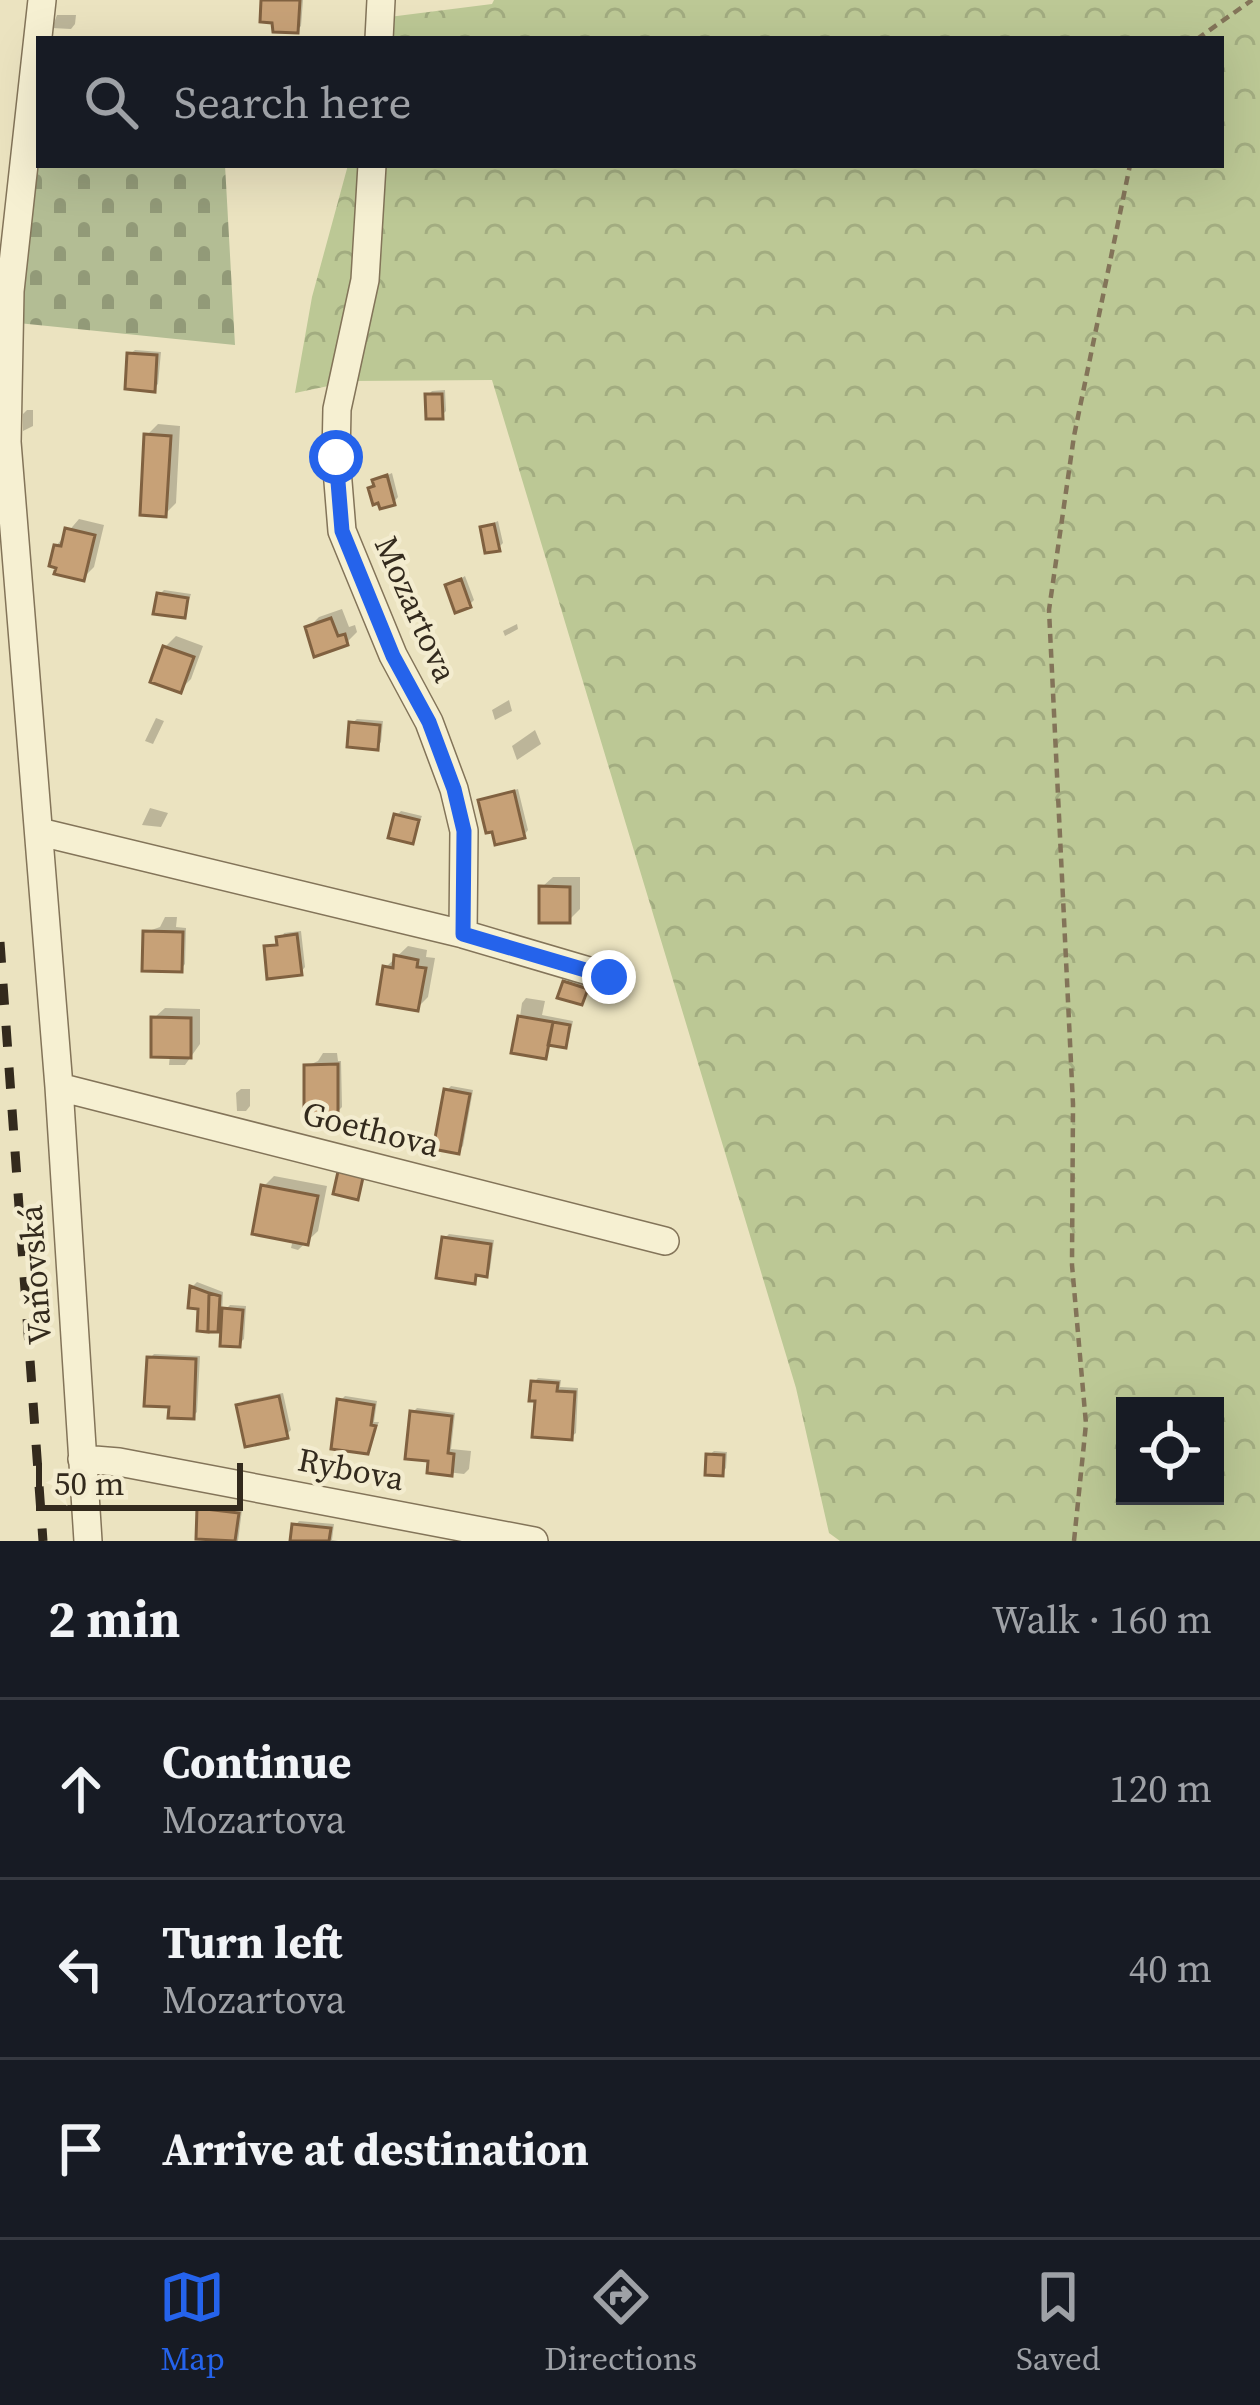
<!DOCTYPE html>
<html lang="en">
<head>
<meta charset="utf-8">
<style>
	:root { --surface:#171b24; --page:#242831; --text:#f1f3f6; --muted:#9ea1a6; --line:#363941; --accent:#2563eb }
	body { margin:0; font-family:"Source Serif 4",serif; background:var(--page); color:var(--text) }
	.controls { position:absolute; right:36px; bottom:36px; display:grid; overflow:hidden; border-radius:0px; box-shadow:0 12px 48px #0002 }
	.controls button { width:108px; height:108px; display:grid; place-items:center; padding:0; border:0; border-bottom:3px solid var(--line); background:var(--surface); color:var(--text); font:60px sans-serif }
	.scale { position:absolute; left:36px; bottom:30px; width:207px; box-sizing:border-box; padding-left:12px; border:6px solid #332a1d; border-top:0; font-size:33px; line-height:42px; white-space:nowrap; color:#332a1d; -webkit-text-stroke:9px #f3eccf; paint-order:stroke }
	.stop { position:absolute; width:36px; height:36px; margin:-27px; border:9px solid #2563eb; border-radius:50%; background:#fff }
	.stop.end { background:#2563eb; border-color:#fff; box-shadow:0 3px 12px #0008 }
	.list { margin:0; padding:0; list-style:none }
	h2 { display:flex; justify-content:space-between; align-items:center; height:156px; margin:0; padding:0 48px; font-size:51px }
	h2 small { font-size:39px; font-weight:400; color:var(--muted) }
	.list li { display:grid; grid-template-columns:78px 1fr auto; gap:36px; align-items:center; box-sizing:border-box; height:180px; padding:0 48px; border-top:3px solid var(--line) }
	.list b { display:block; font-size:45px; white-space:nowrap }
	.list p { margin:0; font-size:39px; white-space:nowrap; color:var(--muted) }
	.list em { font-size:39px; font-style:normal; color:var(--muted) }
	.icon { flex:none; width:66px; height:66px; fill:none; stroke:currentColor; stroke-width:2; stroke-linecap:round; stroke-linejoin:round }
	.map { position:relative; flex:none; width:1260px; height:1541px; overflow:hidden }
	.search { position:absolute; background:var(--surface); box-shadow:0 12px 48px #0002; left:36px; right:36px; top:36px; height:132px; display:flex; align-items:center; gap:30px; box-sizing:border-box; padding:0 42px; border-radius:0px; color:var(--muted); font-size:45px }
	.sheet { height:696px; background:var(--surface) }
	nav { display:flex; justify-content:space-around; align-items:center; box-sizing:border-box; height:168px; border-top:3px solid var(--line); background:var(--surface); font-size:33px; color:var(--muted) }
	nav a { display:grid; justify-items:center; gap:6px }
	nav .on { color:var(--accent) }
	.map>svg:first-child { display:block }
	.forest { fill:url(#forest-crowns); fill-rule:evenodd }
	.cemetery { fill:url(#cemetery-stones) }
	.shadow { fill:#0003 }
	.building { fill:#c7a177; stroke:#806140; stroke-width:3 }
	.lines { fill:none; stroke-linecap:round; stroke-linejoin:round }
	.minor-casing { stroke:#837459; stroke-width:30 }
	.path { stroke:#837459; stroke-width:4.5; stroke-dasharray:9 6; stroke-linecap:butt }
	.minor { stroke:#f6f0d2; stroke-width:27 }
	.rail { stroke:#332a1d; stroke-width:9; stroke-dasharray:21 21; stroke-linecap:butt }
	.route { stroke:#2563eb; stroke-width:15 }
	.labels { text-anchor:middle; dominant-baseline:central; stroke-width:9; stroke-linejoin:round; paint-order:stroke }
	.street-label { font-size:33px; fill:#332a1d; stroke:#f3eccf }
</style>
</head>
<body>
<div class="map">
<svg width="1260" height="1541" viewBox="0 0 1260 1541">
	<defs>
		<pattern id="forest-crowns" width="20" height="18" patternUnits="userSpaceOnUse" patternTransform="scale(3)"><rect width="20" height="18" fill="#bcc895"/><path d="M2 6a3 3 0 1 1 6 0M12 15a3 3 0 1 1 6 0" fill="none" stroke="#a2ac80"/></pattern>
		<pattern id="cemetery-stones" width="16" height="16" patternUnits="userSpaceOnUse" patternTransform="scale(3)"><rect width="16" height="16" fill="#b3bd94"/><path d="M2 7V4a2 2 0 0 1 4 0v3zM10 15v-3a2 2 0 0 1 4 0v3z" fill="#929a78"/></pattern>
	</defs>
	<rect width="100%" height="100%" fill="#ebe3c0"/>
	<path class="forest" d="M494,0H1260V1541H840L829,1533L796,1388L492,380L352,381L295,393L312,297L348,165H1221V39H383L389,17L492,4ZM1125,1406H1215V1496H1125Z"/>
	<path class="cemetery" d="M39,105V165H225L235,345L18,323Z"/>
	<path class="shadow" d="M264,0H303L301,26L297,30Z
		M57,15H76L75,24L71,29L52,28Z
		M135,350L161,352L158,384L153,389L130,354Z
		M445,390L446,411L441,416L428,395L432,391Z
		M27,410H33V426L23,431V414Z
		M158,424L180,426L176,503L165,514L147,435Z
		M392,473L398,497L394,502L375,481Z
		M79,519L104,525L94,567L83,578L56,546Z
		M498,521L503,543L498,548L483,528Z
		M465,576L474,600L470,604L449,586Z
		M164,590L191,594L184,615L159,595Z
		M342,609L349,627L355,625L357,632L346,643L308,628L319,617Z
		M517,624L518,629L505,636L503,631Z
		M176,636L203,646L191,679L180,690L165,647Z
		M509,700L512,711L495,720L492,710Z
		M156,718L164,721L153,744L145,741Z
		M357,719L383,721L381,742L377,747L352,723Z
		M535,730L541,744L517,760L512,746Z
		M518,789L528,830L524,835L481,801Z
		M150,808L168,813L161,827L142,825Z
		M401,811L422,816L412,841L397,815Z
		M553,877H580V909L569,920L542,887Z
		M165,917H177L176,927L186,928L185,964L181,969L146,932L160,927Z
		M301,931L305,967L301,972L267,947L280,942L284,933Z
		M408,946L427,950L426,957L435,958L428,997L417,1008L386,967Z
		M570,978L591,985L582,1002L566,982Z
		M526,998L545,1001L542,1015L573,1021L569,1040L565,1045L551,1042L545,1056L515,1051L522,1003Z
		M165,1008L200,1009V1044L185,1065H169L170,1055L154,1018Z
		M323,1053H337L338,1061H341L342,1107L337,1112L307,1066L318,1061Z
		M451,1086L473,1090L463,1146L458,1151L447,1090Z
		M241,1089H250V1106L246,1111H237L236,1093Z
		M274,1176L327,1186L318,1231L298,1250L291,1248L293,1239L263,1187Z
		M449,1234L494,1240L490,1269L486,1274L479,1273L474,1280L445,1238Z
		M197,1282L223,1292L222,1313L230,1305L246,1306L244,1339L239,1344L225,1321L217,1329L201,1306L192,1305L193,1286Z
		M154,1354L200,1356L197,1412L193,1416L172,1404L150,1358Z
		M538,1378L561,1380L560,1387L578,1388L576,1433L571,1437L539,1398L534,1382Z
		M283,1393L291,1430L286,1435L239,1405L244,1401Z
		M345,1396L377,1401L374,1422H379L366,1451L340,1401Z
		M417,1408L455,1413L451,1449L471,1451L469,1469L464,1474L430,1470L432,1458L413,1412Z
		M714,1451L727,1452L726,1468L722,1473L709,1455Z
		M205,1505L242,1510L238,1541H209L200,1509Z
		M299,1521L334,1524L332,1540L338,1541H293L295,1526Z"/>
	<path class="building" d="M261,0H300L298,33L273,32L272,23L260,22Z
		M127,353L157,355L155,392L125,389Z
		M425,394H442L443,419H426Z
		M144,434L171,436L166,517L140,515Z
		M387,475L395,505L380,509L378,503L373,505L368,488L374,486L372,480Z
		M494,524L500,551L485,553L480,527Z
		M65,528L95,535L84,581L54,574L56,568L49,566L54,545L61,546Z
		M461,579L471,607L455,613L445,585Z
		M157,593L188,598L185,618L153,614Z
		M331,618L338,636L345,634L348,645L314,657L305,627Z
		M163,646L194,657L181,693L150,682Z
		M349,722L380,725L378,750L347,747Z
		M514,791L525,838L495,845L492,832L486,833L478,800Z
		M394,814L419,820L413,844L388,838Z
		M539,886L570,887V923H539Z
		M143,931L183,932L182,972L142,971Z
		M297,934L302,975L267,979L264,946L277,945L276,937Z
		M394,955L418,960L417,967L426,968L418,1011L377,1004L383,966L393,968Z
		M563,981L588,989L582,1005L557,998Z
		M518,1016L553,1022L546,1059L511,1053Z
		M151,1017L191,1018V1058L151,1057Z
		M553,1022L570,1025L566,1048L548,1045Z
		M338,1064V1115H304V1065Z
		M444,1089L470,1094L459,1154L433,1149Z
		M339,1167L364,1173L358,1200L333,1194Z
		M261,1185L318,1196L308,1245L252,1234Z
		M442,1237L491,1244L487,1277L476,1275L475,1284L436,1278Z
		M190,1286L209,1293L208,1332L197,1331L198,1309L188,1308Z
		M209,1293L220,1296L218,1332H208Z
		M222,1308L243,1310L240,1347L220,1346Z
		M147,1357L196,1359L194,1419L168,1418L169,1407L144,1406Z
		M531,1381L558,1383L557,1391L575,1392L572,1440L532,1437L535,1401H529Z
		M279,1396L288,1438L245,1447L236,1405Z
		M337,1399L374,1405L371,1425L376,1426L368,1454L331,1449Z
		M410,1411L452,1416L448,1453L454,1454L452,1476L427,1473L428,1461L405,1459Z
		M706,1454L724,1455L723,1476L705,1475Z
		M197,1508L239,1513L235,1541L196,1539Z
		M292,1524L331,1528L329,1541H290Z"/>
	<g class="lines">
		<defs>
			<path id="minor" d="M42,0L10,291L7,442L59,1087L88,1541
				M379,39L381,0
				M372,165L365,280L337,409L336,457L342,531L393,655L429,722L454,789L464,831L463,934
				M40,832L463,934L609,977
				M59,1087L665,1241
				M82,1459L119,1462L534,1541"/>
		</defs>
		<use href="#minor" class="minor-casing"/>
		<path class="path" d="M1197,39L1252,0
			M1074,1541L1086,1424L1072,1265L1073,1104L1049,610L1074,436L1130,165"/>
		<use href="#minor" class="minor"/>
		<path class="rail" d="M0,942L43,1541"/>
	</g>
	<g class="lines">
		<path class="route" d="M336,457L342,531L393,656L429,722L454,789L464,831L463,934L609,977"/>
	</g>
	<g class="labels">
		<g class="street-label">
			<text transform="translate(416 609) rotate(66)">Mozartova</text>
			<text transform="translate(371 1129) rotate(14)">Goethova</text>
			<text transform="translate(35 1275) rotate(-94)">Vaňovská</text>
			<text transform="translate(351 1469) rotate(11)">Rybova</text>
		</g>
	</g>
</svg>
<div class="controls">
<button><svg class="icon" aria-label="locate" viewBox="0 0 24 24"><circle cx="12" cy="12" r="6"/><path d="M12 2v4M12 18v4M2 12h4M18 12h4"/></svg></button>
</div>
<div class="scale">50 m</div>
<div class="stop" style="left:336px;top:457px"></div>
<div class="stop end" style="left:609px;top:977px"></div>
<div class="search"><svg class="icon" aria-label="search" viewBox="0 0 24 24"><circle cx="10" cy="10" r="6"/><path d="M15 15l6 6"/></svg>Search here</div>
</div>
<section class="sheet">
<h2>2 min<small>Walk · 160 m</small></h2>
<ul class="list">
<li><svg class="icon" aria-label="ahead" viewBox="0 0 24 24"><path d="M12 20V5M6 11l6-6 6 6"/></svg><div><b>Continue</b><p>Mozartova</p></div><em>120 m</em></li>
<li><svg class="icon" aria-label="left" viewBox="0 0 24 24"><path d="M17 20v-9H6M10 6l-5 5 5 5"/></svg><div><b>Turn left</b><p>Mozartova</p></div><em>40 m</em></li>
<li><svg class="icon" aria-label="arrive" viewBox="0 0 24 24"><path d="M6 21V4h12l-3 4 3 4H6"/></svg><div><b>Arrive at destination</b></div></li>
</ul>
</section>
<nav>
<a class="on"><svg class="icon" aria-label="map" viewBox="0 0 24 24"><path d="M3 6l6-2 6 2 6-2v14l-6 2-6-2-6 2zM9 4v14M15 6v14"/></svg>Map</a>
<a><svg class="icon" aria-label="directions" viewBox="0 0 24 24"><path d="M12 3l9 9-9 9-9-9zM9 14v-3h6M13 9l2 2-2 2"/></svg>Directions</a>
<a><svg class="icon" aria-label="saved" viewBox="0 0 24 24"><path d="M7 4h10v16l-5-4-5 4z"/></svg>Saved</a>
</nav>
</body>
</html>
